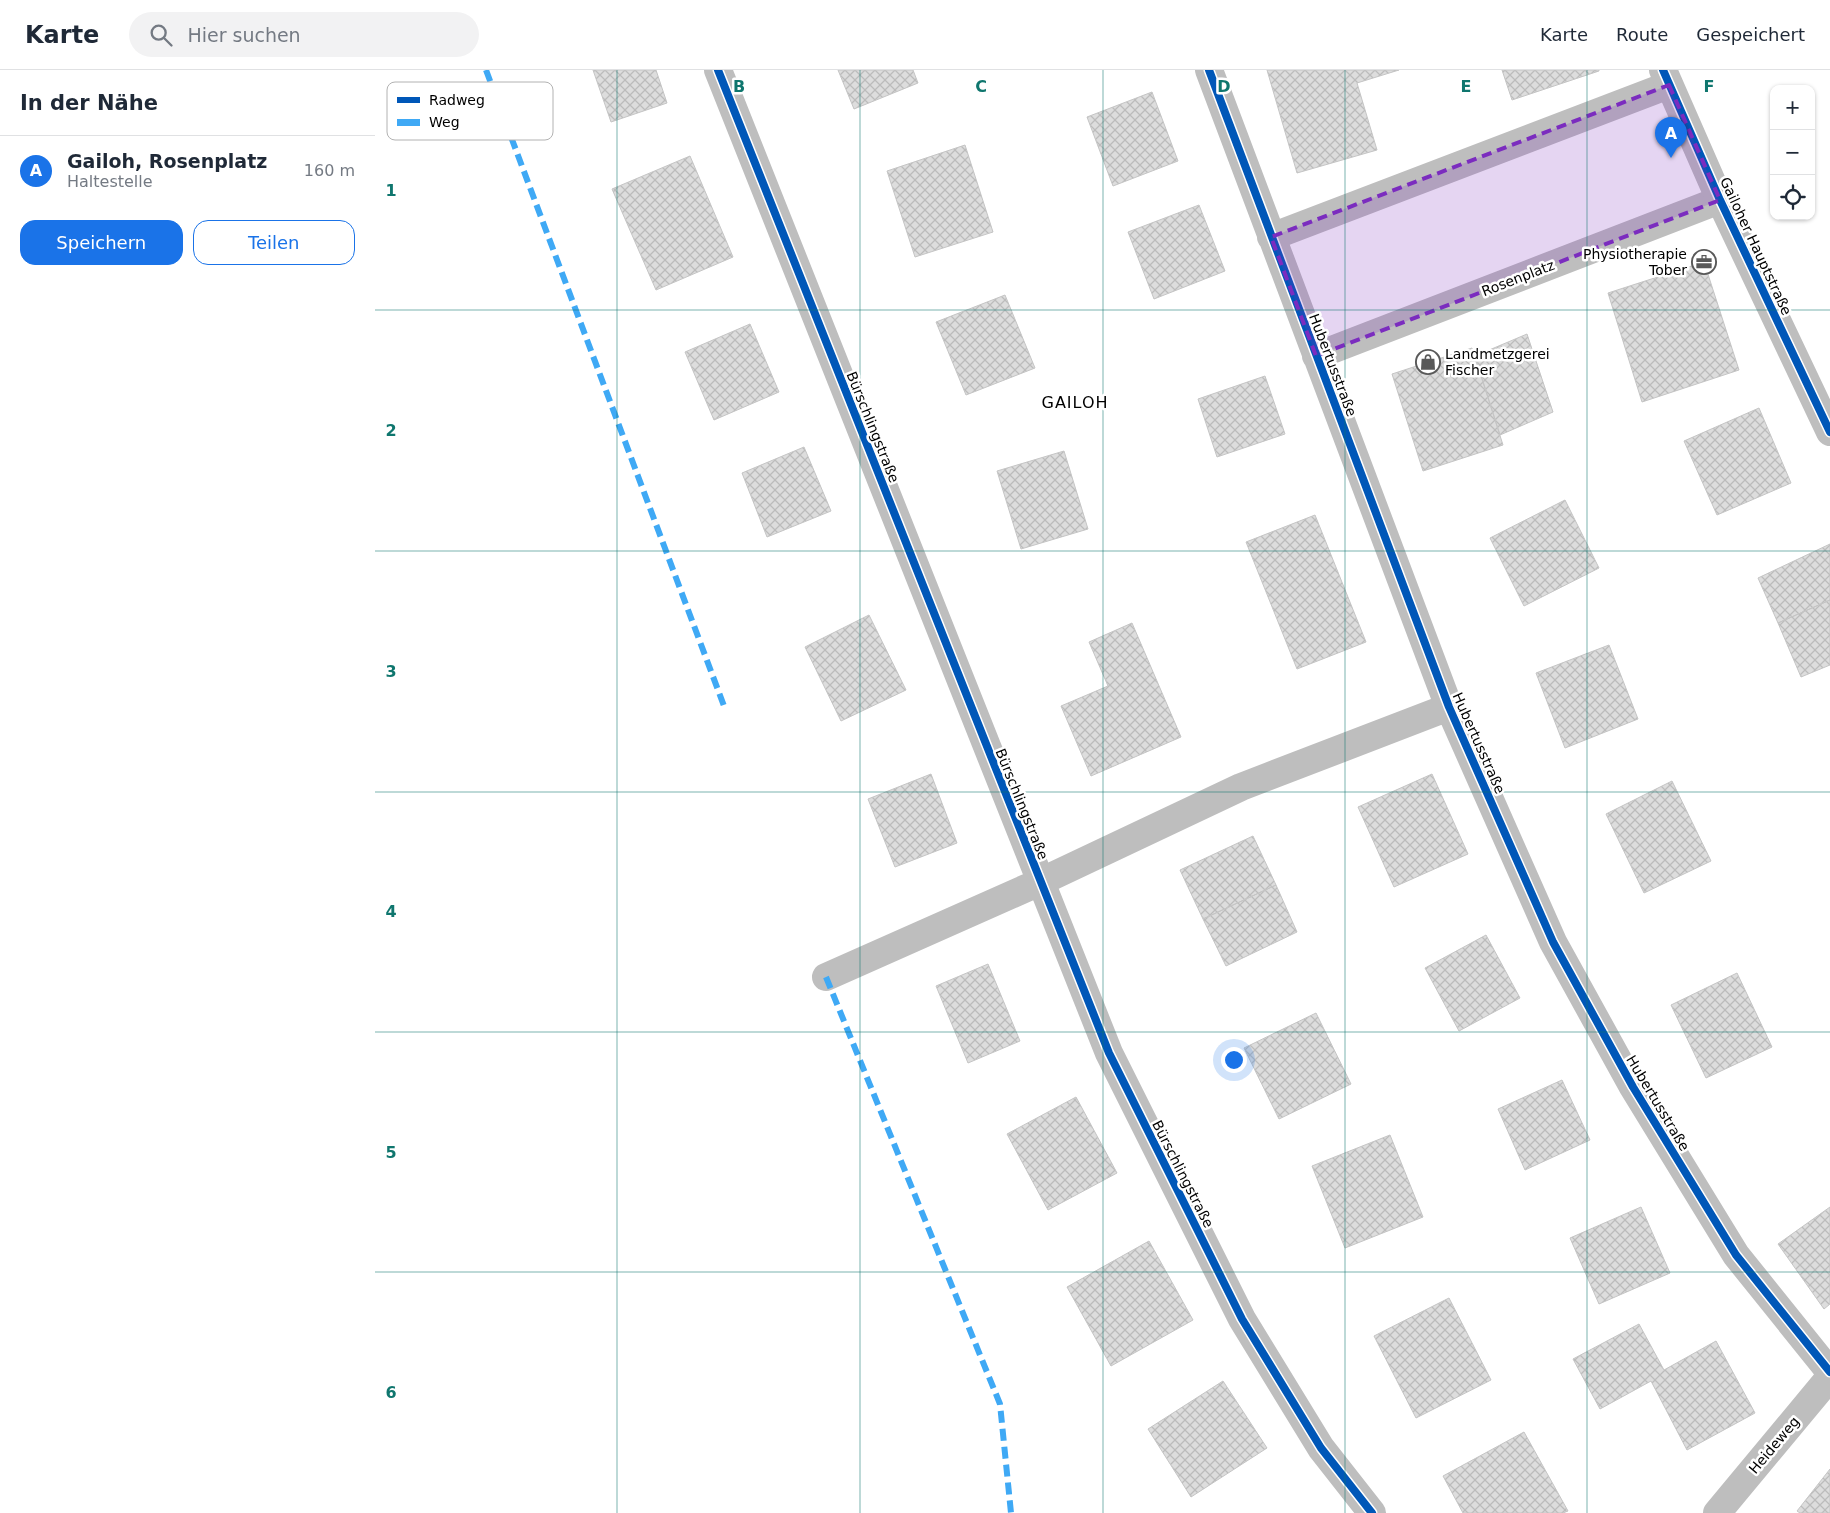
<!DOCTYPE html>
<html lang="de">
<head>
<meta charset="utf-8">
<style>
	:root { --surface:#fff; --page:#f2f2f3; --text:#1f2937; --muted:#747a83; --line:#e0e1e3; --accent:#1a73e8 }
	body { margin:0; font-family:"DejaVu Sans",sans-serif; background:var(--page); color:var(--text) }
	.controls { position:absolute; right:15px; top:15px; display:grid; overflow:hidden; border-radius:10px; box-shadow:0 1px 4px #0004 }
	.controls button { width:45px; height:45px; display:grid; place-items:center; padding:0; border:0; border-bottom:1px solid var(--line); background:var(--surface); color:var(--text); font:25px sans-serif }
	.you { position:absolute; left:858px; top:989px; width:18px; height:18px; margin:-12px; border:4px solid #fff; border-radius:50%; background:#1a73e8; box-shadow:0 0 0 8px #1a73e833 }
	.badge { display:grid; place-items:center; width:32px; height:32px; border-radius:50%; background:var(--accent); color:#fff; font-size:16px; font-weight:700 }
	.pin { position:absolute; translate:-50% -41px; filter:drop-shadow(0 1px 2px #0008) }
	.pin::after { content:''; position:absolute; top:26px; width:18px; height:15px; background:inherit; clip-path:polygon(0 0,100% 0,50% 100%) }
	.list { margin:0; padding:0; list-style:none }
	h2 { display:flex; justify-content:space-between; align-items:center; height:65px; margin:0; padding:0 20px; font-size:21px }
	h2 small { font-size:16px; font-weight:400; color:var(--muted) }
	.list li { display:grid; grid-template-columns:32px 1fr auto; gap:15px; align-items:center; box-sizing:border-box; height:70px; padding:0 20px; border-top:1px solid var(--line) }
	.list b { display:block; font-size:19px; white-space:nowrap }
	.list p { margin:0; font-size:16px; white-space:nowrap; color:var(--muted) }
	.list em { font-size:16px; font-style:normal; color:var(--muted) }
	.actions { display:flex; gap:10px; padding:15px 20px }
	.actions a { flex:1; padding:11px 0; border:1px solid var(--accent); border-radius:15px; text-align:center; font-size:18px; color:var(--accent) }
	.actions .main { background:var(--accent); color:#fff }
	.icon { flex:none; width:28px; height:28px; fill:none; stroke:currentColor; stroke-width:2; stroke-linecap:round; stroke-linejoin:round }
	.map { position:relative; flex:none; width:1455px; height:1443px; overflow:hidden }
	header { display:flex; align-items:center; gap:30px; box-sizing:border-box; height:70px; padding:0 25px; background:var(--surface); border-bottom:1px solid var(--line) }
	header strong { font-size:24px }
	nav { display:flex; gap:28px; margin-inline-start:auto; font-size:18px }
	.search { width:350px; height:45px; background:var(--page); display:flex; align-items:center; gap:12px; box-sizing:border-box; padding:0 18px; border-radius:28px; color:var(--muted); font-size:19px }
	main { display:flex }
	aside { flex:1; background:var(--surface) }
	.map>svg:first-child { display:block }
	.building { fill:url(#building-cross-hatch); stroke:#c5c5c5 }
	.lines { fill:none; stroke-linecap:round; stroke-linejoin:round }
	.minor { stroke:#bebebe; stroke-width:28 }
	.tertiary { stroke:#bebebe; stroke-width:28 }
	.quiet { stroke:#3fa9f5; stroke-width:6; stroke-dasharray:12 6; stroke-linecap:butt }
	.cycleway-casing { stroke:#fff; stroke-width:11 }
	.cycleway { stroke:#0057b8; stroke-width:8 }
	.marked { fill:#7b2cbf; fill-opacity:0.2; stroke:#7b2cbf; stroke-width:4; stroke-dasharray:10 6; stroke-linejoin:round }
	.grid { fill:none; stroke:#0f766e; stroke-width:1; stroke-opacity:0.55 }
	.labels { text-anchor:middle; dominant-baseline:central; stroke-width:5; stroke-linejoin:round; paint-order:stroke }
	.street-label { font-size:14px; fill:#000; stroke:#fff }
	.poi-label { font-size:14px; fill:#000; stroke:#fff; text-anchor:end }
	.quarter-label { font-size:16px; letter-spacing:1px; fill:#000; stroke:#fff }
	.key { fill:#fff; stroke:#b2b2b2; stroke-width:1 }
	.key-label { font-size:14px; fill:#000 }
	.grid-label { font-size:16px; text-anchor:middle; font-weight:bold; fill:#0f766e; stroke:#fff; stroke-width:5; stroke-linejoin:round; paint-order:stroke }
</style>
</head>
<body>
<header>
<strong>Karte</strong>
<div class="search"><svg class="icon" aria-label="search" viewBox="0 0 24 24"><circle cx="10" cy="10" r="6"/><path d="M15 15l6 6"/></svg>Hier suchen</div>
<nav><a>Karte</a><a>Route</a><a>Gespeichert</a></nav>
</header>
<main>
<aside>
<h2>In der Nähe<small></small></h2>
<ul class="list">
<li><span class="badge">A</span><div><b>Gailoh, Rosenplatz</b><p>Haltestelle</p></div><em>160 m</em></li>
</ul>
<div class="actions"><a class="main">Speichern</a><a>Teilen</a></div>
</aside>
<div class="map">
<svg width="1455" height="1443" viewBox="0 0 1455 1443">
	<defs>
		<pattern id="building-cross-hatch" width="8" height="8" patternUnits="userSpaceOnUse" patternTransform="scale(1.25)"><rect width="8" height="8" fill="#ddd"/><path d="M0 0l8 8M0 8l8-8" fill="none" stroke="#bcbcbc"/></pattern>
	</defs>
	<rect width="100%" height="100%" fill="#fff"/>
	<path class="building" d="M218,0H281L292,33L236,52Z
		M463,0H538L543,13L479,39Z
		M892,0H1024L982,13L1002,80L922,103Z
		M1127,0H1224V1L1137,30Z
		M777,22L803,91L738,116L712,47Z
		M590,75L618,162L540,187L512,101Z
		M315,86L358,187L281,220L237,119Z
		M824,135L850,201L779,229L753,162Z
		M1329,192L1364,300L1267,332L1233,223Z
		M630,225L660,298L591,325L561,252Z
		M375,254L404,322L339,350L310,282Z
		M1152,264L1178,342L1125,365L1100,286Z
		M1097,278L1128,375L1048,401L1017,304Z
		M890,306L910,364L842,387L823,329Z
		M1384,338L1416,413L1342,445L1309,371Z
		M429,377L456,441L392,467L367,403Z
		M689,381L713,459L646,479L622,401Z
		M1190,430L1224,498L1149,536L1115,468Z
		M940,445L991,572L922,599L871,472Z
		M1455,474V530L1403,553L1383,508Z
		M1455,530V595L1426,607L1403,553Z
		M494,545L531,620L466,651L430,577Z
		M757,553L806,667L716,706L686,636L733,616L714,572Z
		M1234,575L1263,649L1190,678L1161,603Z
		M556,704L582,773L520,797L493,729Z
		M1057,704L1093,784L1019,817L983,737Z
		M1297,711L1336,791L1269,823L1231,744Z
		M878,766L901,815L828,849L805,800Z
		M901,815L922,862L851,896L828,849Z
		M1111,865L1145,928L1084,961L1050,898Z
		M613,894L645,971L593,993L561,916Z
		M1362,903L1397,977L1331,1008L1296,935Z
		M941,943L976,1014L904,1049L869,978Z
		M1187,1010L1215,1070L1150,1100L1123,1039Z
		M701,1027L742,1103L673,1140L632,1064Z
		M1015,1065L1048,1147L970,1178L937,1096Z
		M1266,1137L1295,1203L1224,1234L1195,1168Z
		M1455,1137V1234L1449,1239L1403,1174Z
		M774,1171L818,1250L736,1296L692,1217Z
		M1074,1228L1116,1310L1041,1348L999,1266Z
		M1264,1254L1289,1300L1341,1271L1380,1343L1312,1380L1276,1311L1225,1339L1198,1289Z
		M848,1311L892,1378L816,1427L773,1359Z
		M1149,1362L1193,1441L1188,1443H1088L1068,1406Z
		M1455,1399V1443H1425L1422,1441Z"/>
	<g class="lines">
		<path class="minor" d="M343,0L734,983L867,1249L946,1378L997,1443
			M834,0L1074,637L1178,872L1258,1017L1361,1185L1455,1302
			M896,167L1294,15
			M941,286L1345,130
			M451,907L665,812L866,717L1074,637
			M1342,1443L1455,1307"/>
		<path class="tertiary" d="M1288,0L1345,130L1455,362"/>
		<path class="quiet" d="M111,0L349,636
			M451,907L625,1334L636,1443"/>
		<defs>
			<path id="cycleway" d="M343,0L734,983L867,1249L946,1378L997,1443
				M834,0L1074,637L1178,872L1258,1017L1361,1185L1455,1302
				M1288,0L1345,130L1455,362"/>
		</defs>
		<use href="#cycleway" class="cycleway-casing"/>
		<use href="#cycleway" class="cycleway"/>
	</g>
	<path class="marked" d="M1294,15L1345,130L941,286L896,167Z"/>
	<path class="grid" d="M242,0V1443M485,0V1443M728,0V1443M970,0V1443M1212,0V1443M0,240H1455M0,481H1455M0,722H1455M0,962H1455M0,1202H1455"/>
	<defs>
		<symbol id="office-ring" viewBox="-11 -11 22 22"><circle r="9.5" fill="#fff" stroke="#595959" stroke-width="1.5"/><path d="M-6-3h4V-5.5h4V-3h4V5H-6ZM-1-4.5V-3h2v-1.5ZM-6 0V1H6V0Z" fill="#595959"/></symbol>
		<symbol id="shop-ring" viewBox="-11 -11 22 22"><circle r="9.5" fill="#fff" stroke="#595959" stroke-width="1.5"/><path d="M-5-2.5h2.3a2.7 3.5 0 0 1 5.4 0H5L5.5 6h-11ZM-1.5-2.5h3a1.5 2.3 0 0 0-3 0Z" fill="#595959"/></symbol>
	</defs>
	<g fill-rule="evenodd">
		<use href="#office-ring" x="1315" y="178" width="28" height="28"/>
		<use href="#shop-ring" x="1039" y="278" width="28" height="28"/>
	</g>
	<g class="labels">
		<g class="street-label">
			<text transform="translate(1381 176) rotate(65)">Gailoher Hauptstraße</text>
			<text transform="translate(1143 208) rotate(-21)">Rosenplatz</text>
			<text transform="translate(958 295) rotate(69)">Hubertusstraße</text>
			<text transform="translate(498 357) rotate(68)">Bürschlingstraße</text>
			<text transform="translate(1104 673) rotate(66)">Hubertusstraße</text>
			<text transform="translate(647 734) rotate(68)">Bürschlingstraße</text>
			<text transform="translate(1283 1033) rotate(59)">Hubertusstraße</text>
			<text transform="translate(808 1104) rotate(63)">Bürschlingstraße</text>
			<text transform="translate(1399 1375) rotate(-50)">Heideweg</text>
		</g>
		<g class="poi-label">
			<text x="1312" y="184">Physiotherapie<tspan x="1312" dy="16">Tober</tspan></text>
			<text x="1070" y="284" text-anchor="start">Landmetzgerei<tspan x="1070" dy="16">Fischer</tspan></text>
		</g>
		<g class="quarter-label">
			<text x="700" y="332">GAILOH</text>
		</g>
	</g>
	<rect x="12" y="12" width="166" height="58" rx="8" class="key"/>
	<rect x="22" y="27" width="23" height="6" fill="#0057b8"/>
	<rect x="22" y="49" width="23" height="7" fill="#3fa9f5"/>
	<g class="key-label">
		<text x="54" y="35">Radweg</text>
		<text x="54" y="57">Weg</text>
	</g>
	<g class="grid-label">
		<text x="364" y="22">B</text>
		<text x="606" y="22">C</text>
		<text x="849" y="22">D</text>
		<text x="1091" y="22">E</text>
		<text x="1334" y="22">F</text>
		<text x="16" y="126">1</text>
		<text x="16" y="366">2</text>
		<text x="16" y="607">3</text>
		<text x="16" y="847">4</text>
		<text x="16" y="1088">5</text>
		<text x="16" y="1328">6</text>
	</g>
</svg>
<div class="controls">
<button>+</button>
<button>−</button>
<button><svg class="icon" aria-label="locate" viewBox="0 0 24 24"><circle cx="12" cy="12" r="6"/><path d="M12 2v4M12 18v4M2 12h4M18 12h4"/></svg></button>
</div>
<div class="you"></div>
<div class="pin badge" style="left:1296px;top:88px">A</div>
</div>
</main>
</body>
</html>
